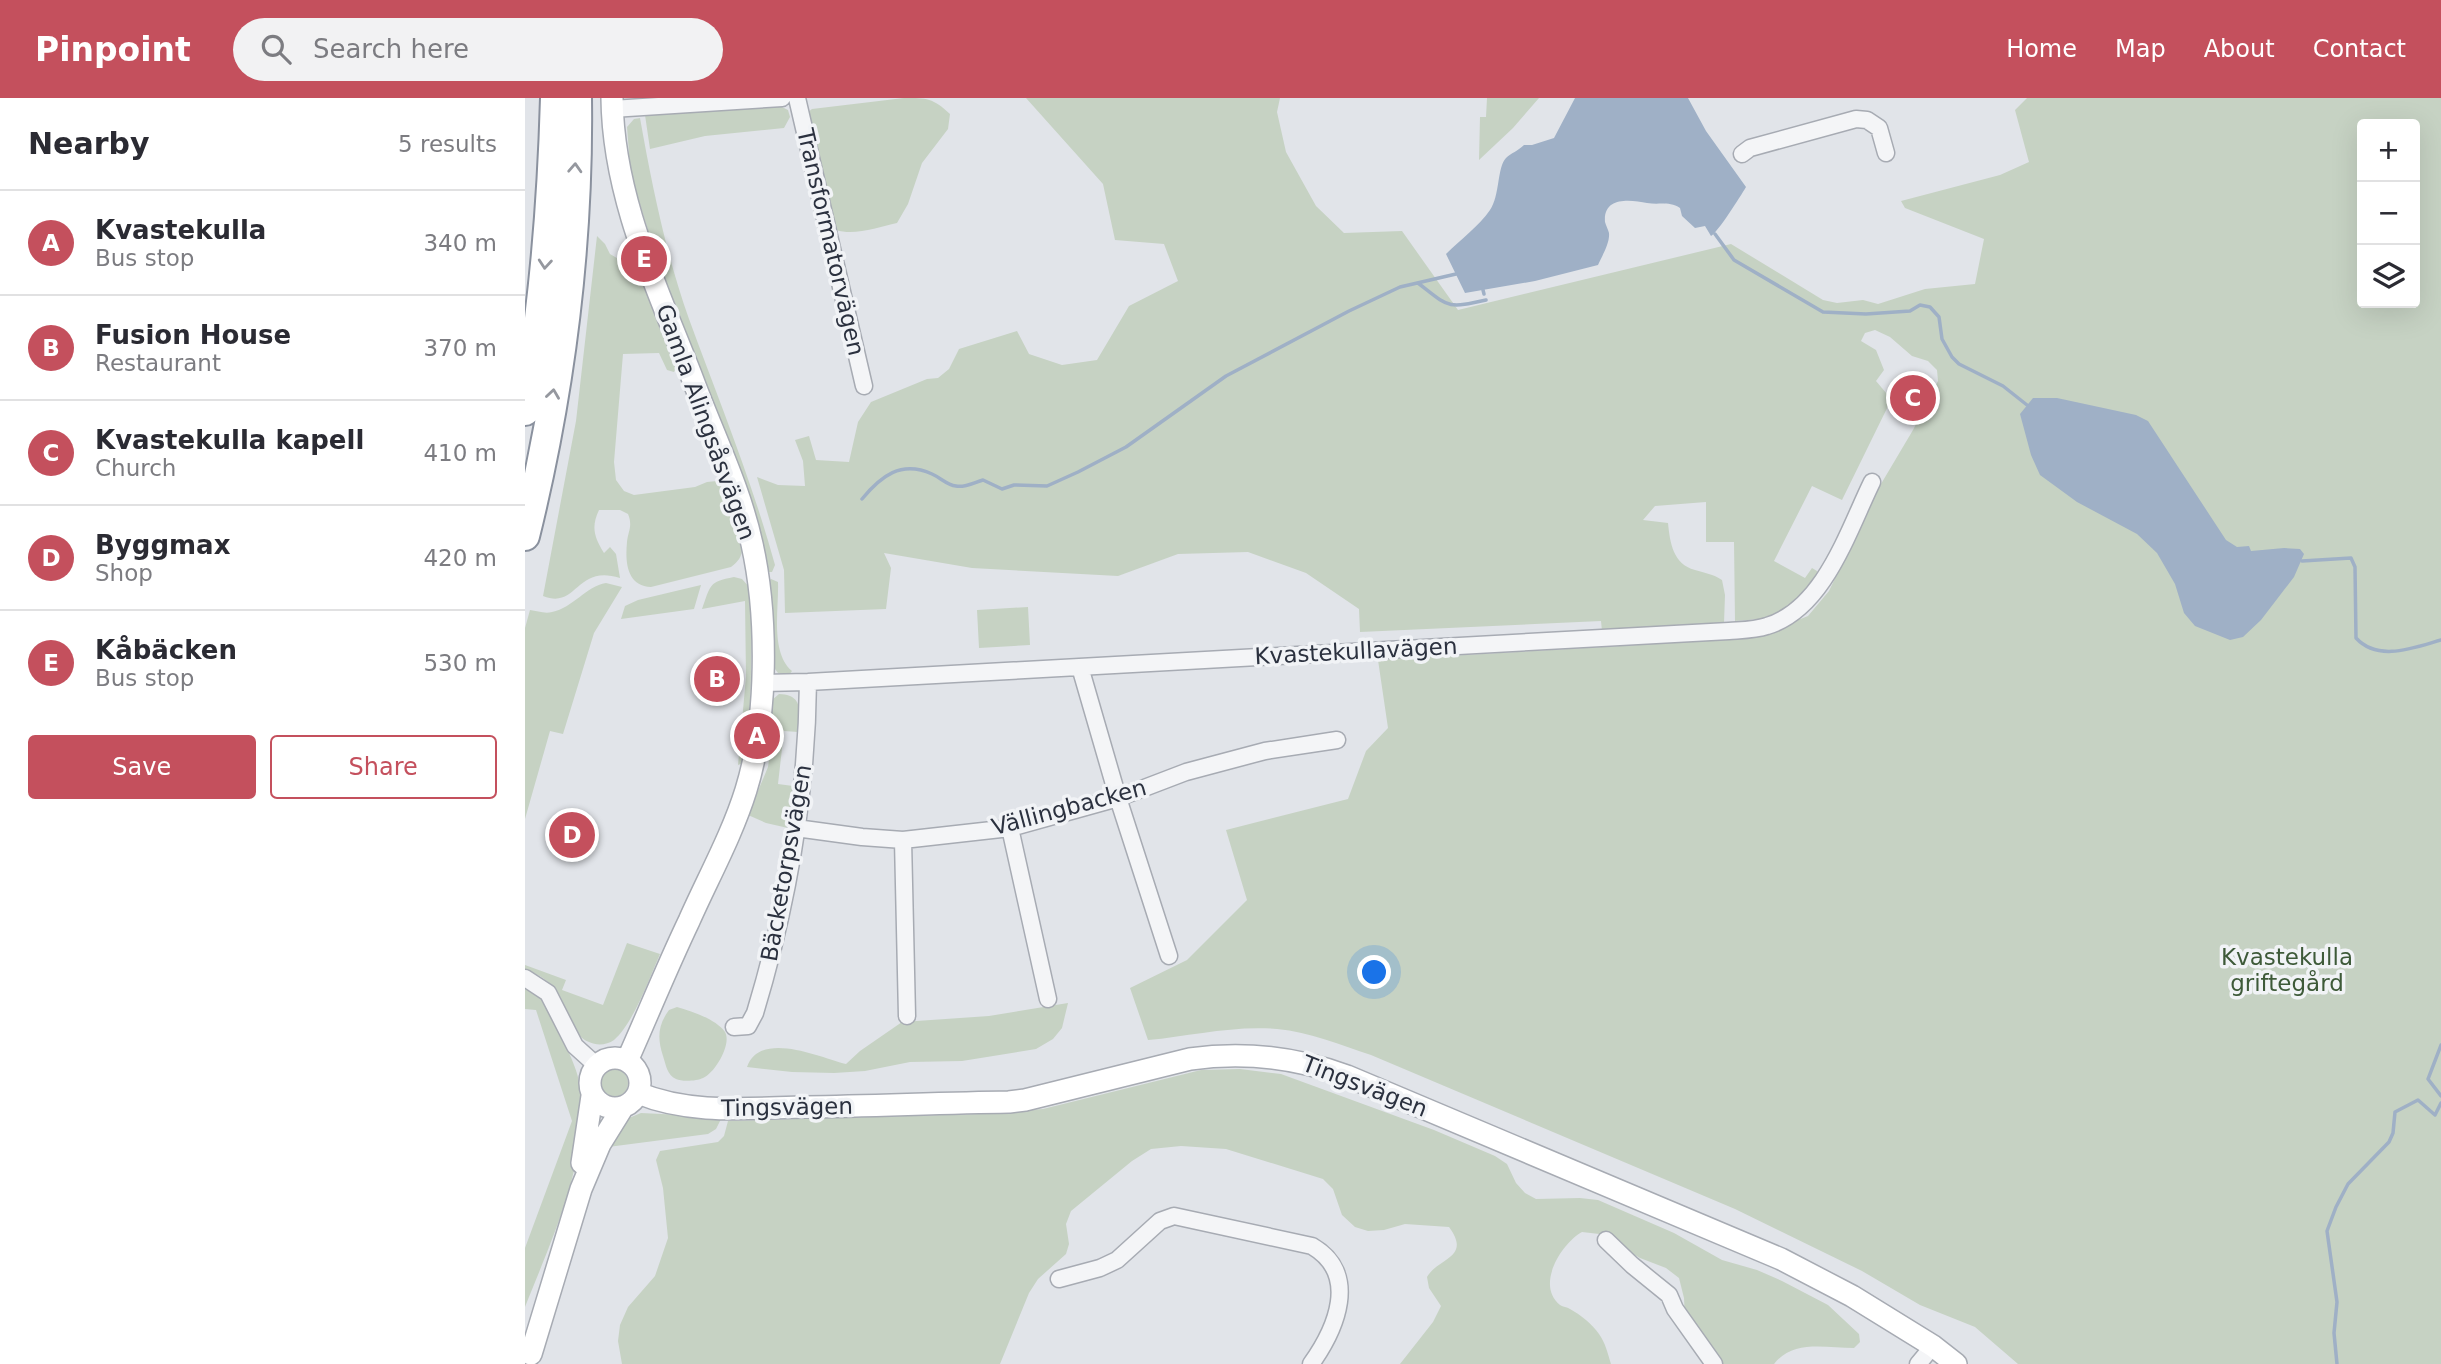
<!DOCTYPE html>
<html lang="en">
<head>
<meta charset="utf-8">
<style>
	:root { --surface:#fff; --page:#f2f2f3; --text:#2b2b33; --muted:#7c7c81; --line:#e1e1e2; --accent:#c4505d }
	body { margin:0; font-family:"DejaVu Sans",sans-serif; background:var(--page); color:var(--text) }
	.controls { position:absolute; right:21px; top:21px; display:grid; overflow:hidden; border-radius:7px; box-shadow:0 7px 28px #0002 }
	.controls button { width:63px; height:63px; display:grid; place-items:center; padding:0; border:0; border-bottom:2px solid var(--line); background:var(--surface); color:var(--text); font:35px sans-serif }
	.you { position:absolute; left:850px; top:875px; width:24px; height:24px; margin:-18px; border:5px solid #fff; border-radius:50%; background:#1a73e8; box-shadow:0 0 0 10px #1a73e833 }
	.badge { display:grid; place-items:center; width:46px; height:46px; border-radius:50%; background:var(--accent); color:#fff; font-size:23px; font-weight:700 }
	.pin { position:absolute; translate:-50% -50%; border:4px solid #fff; box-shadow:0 2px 7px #0006 }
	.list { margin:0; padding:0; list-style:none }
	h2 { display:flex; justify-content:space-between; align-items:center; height:91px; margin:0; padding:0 28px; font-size:30px }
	h2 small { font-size:23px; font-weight:400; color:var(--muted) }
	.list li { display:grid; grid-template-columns:46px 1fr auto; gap:21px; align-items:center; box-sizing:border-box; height:105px; padding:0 28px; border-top:2px solid var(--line) }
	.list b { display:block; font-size:26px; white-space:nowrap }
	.list p { margin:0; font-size:23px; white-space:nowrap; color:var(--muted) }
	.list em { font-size:23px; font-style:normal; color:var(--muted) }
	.actions { display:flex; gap:14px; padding:21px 28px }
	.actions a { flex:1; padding:16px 0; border:2px solid var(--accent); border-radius:7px; text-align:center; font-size:24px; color:var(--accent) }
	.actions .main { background:var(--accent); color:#fff }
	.icon { flex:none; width:38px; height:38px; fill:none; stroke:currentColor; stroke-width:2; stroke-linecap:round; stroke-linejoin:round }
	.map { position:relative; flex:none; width:1916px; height:1266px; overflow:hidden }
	header { display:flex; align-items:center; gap:42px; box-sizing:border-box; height:98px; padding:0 35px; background:var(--accent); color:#fff }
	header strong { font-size:33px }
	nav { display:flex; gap:38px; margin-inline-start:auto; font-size:24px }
	.search { width:490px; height:63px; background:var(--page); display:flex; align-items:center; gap:18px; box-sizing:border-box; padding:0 24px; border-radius:38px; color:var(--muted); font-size:26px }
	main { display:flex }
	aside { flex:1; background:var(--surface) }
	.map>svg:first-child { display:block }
	.green { fill:#c6d2c3; fill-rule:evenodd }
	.water { fill:#9fb0c6 }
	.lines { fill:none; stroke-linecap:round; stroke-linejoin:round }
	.stream { stroke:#9fb0c6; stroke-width:3.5 }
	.street-casing { stroke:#a7abb3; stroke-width:19 }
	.secondary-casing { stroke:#a7abb3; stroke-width:24 }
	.highway-casing { stroke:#8a919e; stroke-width:32 }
	.street { stroke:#f4f5f7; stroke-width:16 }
	.secondary { stroke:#fff; stroke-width:21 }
	.highway { stroke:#fff; stroke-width:28 }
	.oneway { stroke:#95989f }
	.labels { text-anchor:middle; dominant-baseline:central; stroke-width:7; stroke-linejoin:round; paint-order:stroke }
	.street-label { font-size:23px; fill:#2b313f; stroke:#f1f3f6 }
	.park-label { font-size:23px; fill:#3e5a39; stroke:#f1f3f6 }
</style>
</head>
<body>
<header>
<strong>Pinpoint</strong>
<div class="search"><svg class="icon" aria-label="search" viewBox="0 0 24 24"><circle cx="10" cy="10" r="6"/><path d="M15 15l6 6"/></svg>Search here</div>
<nav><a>Home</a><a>Map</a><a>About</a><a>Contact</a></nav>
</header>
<main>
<aside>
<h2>Nearby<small>5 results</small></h2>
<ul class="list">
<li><span class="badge">A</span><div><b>Kvastekulla</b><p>Bus stop</p></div><em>340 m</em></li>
<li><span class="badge">B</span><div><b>Fusion House</b><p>Restaurant</p></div><em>370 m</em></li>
<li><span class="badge">C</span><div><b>Kvastekulla kapell</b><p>Church</p></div><em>410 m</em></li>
<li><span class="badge">D</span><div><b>Byggmax</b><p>Shop</p></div><em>420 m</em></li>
<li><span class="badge">E</span><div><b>Kåbäcken</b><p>Bus stop</p></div><em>530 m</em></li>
</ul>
<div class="actions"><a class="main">Save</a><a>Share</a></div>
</aside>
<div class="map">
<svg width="1916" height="1266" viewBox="0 0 1916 1266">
	<rect width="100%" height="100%" fill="#e1e4e9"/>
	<path class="green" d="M379,0C402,0 408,0 425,16L423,31L397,65L383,106L372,125C353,129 330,138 311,132L282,15L287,11Z
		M501,0H755L752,14L761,54L791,108L819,135L877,133L933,212L1206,146L1298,202L1312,205L1338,202L1353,206L1400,191L1450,186L1459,141L1380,110L1376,103L1475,77L1504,64L1490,12L1502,0H1916V1266H1493L1450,1229L1395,1207L1337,1173L1210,1111L846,957C816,947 785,934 752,931C710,927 665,938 623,942L605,890L662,862L722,802L701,732L823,701L841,653L863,630L853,562L1112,547L1238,536L1283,518L1304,493L1353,391L1388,332L1413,283L1412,272L1403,263L1387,258L1365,239L1350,232L1340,235L1336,243L1351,252L1359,272L1351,283L1362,296L1368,298L1317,402L1287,388L1249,463L1280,480L1287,470L1292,473L1293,478L1277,502L1247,520L1210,523L1209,444H1181V404L1130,408L1118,422L1143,425C1145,445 1148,466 1170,472C1180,475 1188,476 1197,482L1200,497L1199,525L1077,533L1076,523L835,534L834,511L781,475L723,454L653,456L593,478L447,470L359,455L366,470L361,511L260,515L259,472L232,379L253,387L280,388L278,363L270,342L284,338L291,362L324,364L333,324L346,304L402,281L413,280L424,271L434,251L492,233L504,256L537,267L572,262L604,208L653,183L639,146L590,142L578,86ZM1837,26H1890V205H1837Z
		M962,0H1014L988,30L954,62L955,19H961Z
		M253,7L263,12L265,19L259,30L180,38L125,51L120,17Z
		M115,20C127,88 141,156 164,221C194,303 227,383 250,467L247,474H242L144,199L108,84L102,56L104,55L102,29L109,21Z
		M72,138L80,146L85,156L109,170L133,216L152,268L149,274L142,272L134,255L98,256L89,364L91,382L99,393L109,397L170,389L182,384L192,383L198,388L217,447C218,457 214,463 206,469L126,489C102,488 100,465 102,444C103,433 108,428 103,416L95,412H74C66,429 69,439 79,455L85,449L91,456L95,480C50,466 53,512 18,498L51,323Z
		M209,479L217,481L225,490L227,531L225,618L218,665L213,667L221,579L220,503L177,511C186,487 183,484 209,479Z
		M246,481L253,484C254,511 245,554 267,573L264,577L253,575L247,567L243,484Z
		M81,485L97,489L69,535L38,636L25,633L0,721V530L5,512C12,513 20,516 27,514C48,510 61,488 81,485Z
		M176,487L169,511L96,521L100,508L113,502Z
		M503,509L505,547L454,550L452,512Z
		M254,596C280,597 274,615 273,634L259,633L253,686L268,688L263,730L241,725L223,717L243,669L247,638V602Z
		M102,845L135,856C125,879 108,926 89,942C82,947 72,948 64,944C56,941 50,934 45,926C42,920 41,912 38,905C32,887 17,878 0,871V867L41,882L37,892L78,907Z
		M0,891L10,895L19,904C29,925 50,962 54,983C68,1055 26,1143 0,1209V1150L47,1023L11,912L0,911Z
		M543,905L537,930L528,941L511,951L437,963L385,964L340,973L309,975L267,974L222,969C235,932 294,959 321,966L335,953L377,924L464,918Z
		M152,909C166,913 191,921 200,934C207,946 190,975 178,980C172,983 157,984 151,981C142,977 141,967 138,958C132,940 133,927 144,912Z
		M75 985a14 14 0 1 1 28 0a14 14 0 1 1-28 0Z
		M715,971L756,976L909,1032L970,1058L982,1066L991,1085L1000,1095L1011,1101L1055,1100L1073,1102L1149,1135L1197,1162L1232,1172L1257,1183L1303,1207L1334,1236L1335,1244L1329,1250C1301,1250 1268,1241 1249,1266H1194L1160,1220L1159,1200L1154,1180L1141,1170L1115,1160L1096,1149L1083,1137L1057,1134C1037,1145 1010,1187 1035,1207C1038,1209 1042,1209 1045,1211C1056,1217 1067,1226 1074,1236C1080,1244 1083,1256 1086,1266H875L908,1224L916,1208L904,1190L902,1179C913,1160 947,1160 924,1129L880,1126L859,1132L843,1133L830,1129L817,1117L808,1091L798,1081L701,1051L656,1048L626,1051L607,1063L546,1113L541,1126L544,1146L541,1156L513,1181L504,1195L475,1266H97L93,1243L95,1227L103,1209L130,1178L143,1140L138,1090L131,1062L135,1053L193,1044L199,1038L203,1023L454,1016L518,1011L676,972Z
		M116,1015L197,1019L191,1031L183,1036L83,1049L99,1022Z"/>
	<path class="water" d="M1050,0H1163L1181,33L1221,89C1215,99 1193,134 1186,138L1180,128L1170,130L1157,118L1155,110C1144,103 1134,107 1122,105C1106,102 1078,98 1080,124C1081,128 1083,131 1084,135C1085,145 1077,158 1073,167L1010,183L940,195L921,156C935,142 954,128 965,112C975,98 972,69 981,60C986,55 993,53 999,47H1007L1029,40Z
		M1508,300H1532L1611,317L1623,323L1701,442L1712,449L1724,448L1726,453L1759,450L1775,451L1779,456L1769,479L1736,522L1718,539L1705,542L1670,528L1659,515L1650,486L1632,455L1612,436L1552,404L1515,377L1506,357L1495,316Z"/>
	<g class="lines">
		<path class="stream" d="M1190,136L1209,162L1298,214L1341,216L1385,213L1395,207L1405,209L1414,219L1417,241L1427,259L1434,266L1478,288L1502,307
			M893,185C924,209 921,211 961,202
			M958,192L959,196
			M337,401C356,378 376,362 407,376C416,380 422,387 431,388C440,390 450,384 458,382L477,391L489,387L522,388L553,374L601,349L701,278L824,213L875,189L931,176
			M1777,463L1826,460L1830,469L1831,540C1853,564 1888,550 1916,542
			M1916,947L1903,981L1916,998
			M1812,1266L1809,1235L1812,1204L1802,1133L1811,1109L1823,1086L1864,1044L1868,1035L1870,1014L1893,1002L1910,1017L1916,1005"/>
		<defs>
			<path id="street" d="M272,0L339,288
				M87,11L257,0
				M1217,56L1225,50L1331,21L1342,22L1354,30L1361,55
				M555,569L593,700L644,858
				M237,585L283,584L1204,533C1217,532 1230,532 1242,528C1299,511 1323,433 1347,384
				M271,730L337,739L378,742L485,730L593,700L661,674L740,653L812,642
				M485,730L523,901
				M378,742L382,918
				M0,880L23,895L50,948L71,967
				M209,929L223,928L230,915C262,809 282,696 283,584
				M1081,1142L1107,1167L1144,1197L1150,1211L1189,1266
				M534,1181L575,1170L592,1162L635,1123L649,1118L787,1148C835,1176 811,1231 786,1266
				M1393,1266L1408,1248"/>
			<path id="secondary" d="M87,0C88,101 133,191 168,282C188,336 215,390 227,446C243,518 243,621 221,692C207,737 183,780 164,823C142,869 123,916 102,963
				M65 985a25 25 0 1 1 50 0a25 25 0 1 1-50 0Z
				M113,995C166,1017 225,1010 281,1009C349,1008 416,1005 484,1004L500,1002L665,961C720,953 770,959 822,978L1256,1161L1327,1198L1408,1248L1431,1266
				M57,1065L67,998
				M6,1256L56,1091L75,1046L98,1009"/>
			<path id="highway" d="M0,313C19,209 27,105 30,0
				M0,438C35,296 54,147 52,0"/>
		</defs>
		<use href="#street" class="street-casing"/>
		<use href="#secondary" class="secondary-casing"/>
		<use href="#highway" class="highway-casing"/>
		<use href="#street" class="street"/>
		<use href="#secondary" class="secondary"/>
		<use href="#highway" class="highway"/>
	</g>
	<defs><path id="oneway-chevron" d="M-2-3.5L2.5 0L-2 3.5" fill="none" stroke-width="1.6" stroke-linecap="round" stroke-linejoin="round" transform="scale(1.75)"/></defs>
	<g class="oneway">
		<use href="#oneway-chevron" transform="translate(50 70) rotate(-87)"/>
		<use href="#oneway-chevron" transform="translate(20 166) rotate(95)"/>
		<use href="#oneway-chevron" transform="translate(28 296) rotate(-82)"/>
	</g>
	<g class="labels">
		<g class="street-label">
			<text transform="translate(306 144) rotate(77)">Transformatorvägen</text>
			<text transform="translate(181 324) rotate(70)">Gamla Alingsåsvägen</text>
			<text transform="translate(831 553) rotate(-3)">Kvastekullavägen</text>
			<text transform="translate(544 709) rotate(-15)">Vällingbacken</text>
			<text transform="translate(261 765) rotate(-80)">Bäcketorpsvägen</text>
			<text transform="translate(840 988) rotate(21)">Tingsvägen</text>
			<text transform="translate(262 1009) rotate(-1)">Tingsvägen</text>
		</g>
		<g class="park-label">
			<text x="1762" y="859">Kvastekulla<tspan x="1762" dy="26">griftegård</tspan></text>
		</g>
	</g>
</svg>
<div class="controls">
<button>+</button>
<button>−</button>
<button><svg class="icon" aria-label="layers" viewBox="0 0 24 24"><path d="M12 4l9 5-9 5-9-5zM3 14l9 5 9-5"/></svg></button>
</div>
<div class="you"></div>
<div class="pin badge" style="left:232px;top:638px">A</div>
<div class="pin badge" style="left:192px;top:581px">B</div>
<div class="pin badge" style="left:1388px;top:300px">C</div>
<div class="pin badge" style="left:47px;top:737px">D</div>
<div class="pin badge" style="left:119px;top:161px">E</div>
</div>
</main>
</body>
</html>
